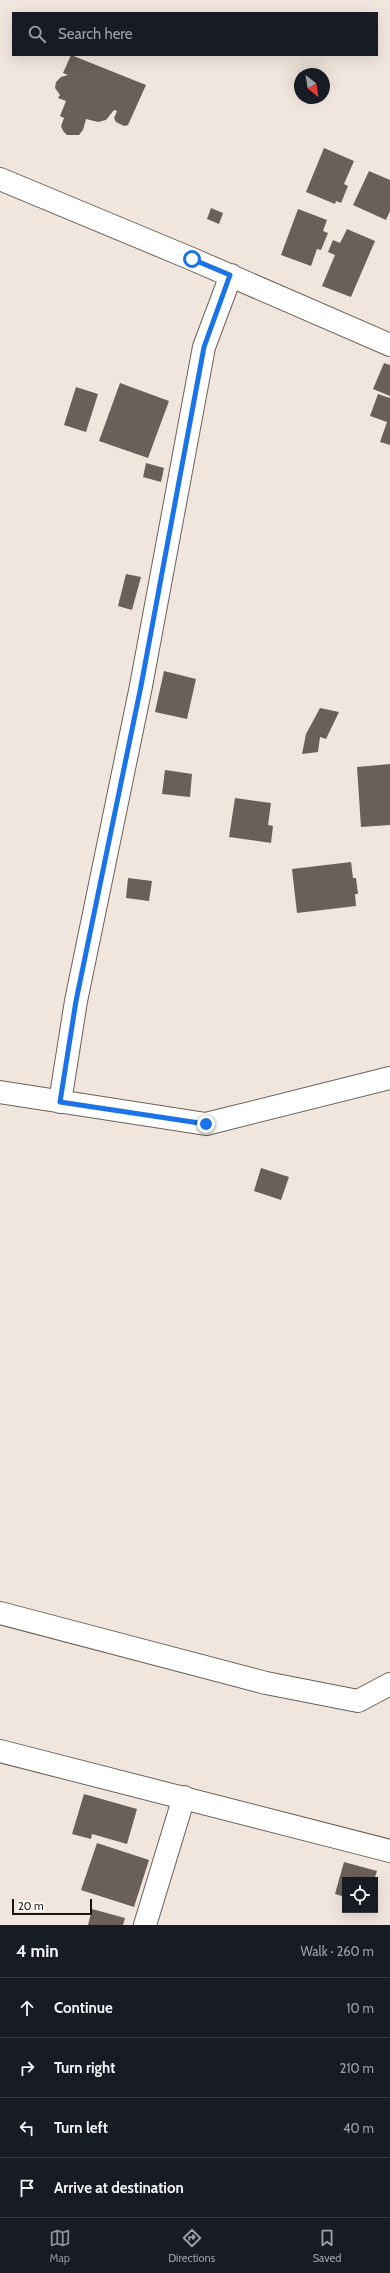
<!DOCTYPE html>
<html lang="en">
<head>
<meta charset="utf-8">
<style>
	:root { --surface:#171b24; --page:#20242c; --text:#f1f3f6; --muted:#9ea1a6; --line:#363941; --accent:#8c9099 }
	body { margin:0; font-family:Cabin,sans-serif; background:var(--page); color:var(--text) }
	.controls { position:absolute; right:12px; bottom:12px; display:grid; overflow:hidden; border-radius:0px; box-shadow:0 4px 16px #0002 }
	.controls button { width:36px; height:36px; display:grid; place-items:center; padding:0; border:0; border-bottom:1px solid var(--line); background:var(--surface); color:var(--text); font:20px sans-serif }
	.compass { position:absolute; left:294px; top:68px; width:36px; height:36px; border-radius:50%; background:var(--surface); box-shadow:0 4px 16px #0002; rotate:150deg }
	.scale { position:absolute; left:12px; bottom:10px; width:80px; box-sizing:border-box; padding-left:4px; border:2px solid #191512; border-top:0; font-size:11px; line-height:14px; white-space:nowrap; color:#191512; -webkit-text-stroke:3px #fff; paint-order:stroke }
	.stop { position:absolute; width:12px; height:12px; margin:-9px; border:3px solid #1a73e8; border-radius:50%; background:#fff }
	.stop.end { background:#1a73e8; border-color:#fff; box-shadow:0 1px 4px #0008 }
	.list { margin:0; padding:0; list-style:none }
	h2 { display:flex; justify-content:space-between; align-items:center; height:52px; margin:0; padding:0 16px; font-size:17px }
	h2 small { font-size:13px; font-weight:400; color:var(--muted) }
	.list li { display:grid; grid-template-columns:26px 1fr auto; gap:12px; align-items:center; box-sizing:border-box; height:60px; padding:0 16px; border-top:1px solid var(--line) }
	.list b { display:block; font-size:15px; white-space:nowrap }
	.list em { font-size:13px; font-style:normal; color:var(--muted) }
	.icon { flex:none; width:22px; height:22px; fill:none; stroke:currentColor; stroke-width:2; stroke-linecap:round; stroke-linejoin:round }
	.map { position:relative; flex:none; width:390px; height:1925px; overflow:hidden }
	.search { position:absolute; background:var(--surface); box-shadow:0 4px 16px #0002; left:12px; right:12px; top:12px; height:44px; display:flex; align-items:center; gap:10px; box-sizing:border-box; padding:0 14px; border-radius:0px; color:var(--muted); font-size:15px }
	.sheet { height:292px; background:var(--surface) }
	nav { display:flex; justify-content:space-around; align-items:center; box-sizing:border-box; height:56px; border-top:1px solid var(--line); background:var(--surface); font-size:11px; color:var(--muted) }
	nav a { display:grid; justify-items:center; gap:2px }
	nav .on { color:var(--accent) }
	.map>svg:first-child { display:block }
	.building { fill:#6a6059 }
	.lines { fill:none; stroke-linecap:round; stroke-linejoin:round }
	.minor-casing { stroke:#6a6159; stroke-width:24 }
	.minor { stroke:#fff; stroke-width:22 }
	.route { stroke:#1a73e8; stroke-width:5 }
</style>
</head>
<body>
<div class="map">
<svg width="390" height="1925" viewBox="0 0 390 1925">
	<rect width="100%" height="100%" fill="#f1e6dd"/>
	<path class="building" d="M71,55L146,85L128,125L124,126L116,122L114,118L117,111L114,110L106,120L98,122L86,119L83,130L79,135H67L63,131L61,126L64,118L60,116L66,101L58,98L60,95L55,88L56,82L61,77L68,75L63,73Z
		M324,148L354,161L344,184L348,186L341,203L336,201L335,204L306,192Z
		M369,171L390,180V211L386,220L353,205Z
		M211,208L223,213L219,224L207,219Z
		M298,209L327,220L323,231L328,233L321,250L317,249L311,266L281,255Z
		M347,229L375,241L351,297L322,286L335,255L328,252L333,240L340,243Z
		M384,363L390,365V396L373,389Z
		M120,383L169,401L148,458L99,441Z
		M76,387L98,394L86,432L64,425Z
		M378,394L390,398V445L380,442L387,422L370,416Z
		M146,463L164,468L161,482L143,477Z
		M126,574L141,577L132,610L118,606Z
		M164,671L196,679L187,719L155,712Z
		M320,708L339,712L326,739L320,737L318,752L302,754L306,734Z
		M390,764V825L361,827L357,767Z
		M165,770L192,774L190,797L162,794Z
		M235,798L271,803L268,825L273,826L271,843L229,837Z
		M351,862L353,878H356L358,894H355L356,906L297,913L292,869Z
		M128,878L152,881L149,901L126,898Z
		M261,1168L289,1177L281,1200L254,1191Z
		M84,1794L137,1809L127,1844L92,1834L91,1839L72,1834Z
		M97,1843L149,1860L134,1907L81,1890Z
		M344,1862L377,1871L374,1880H345V1897L335,1894Z
		M92,1909L125,1918L123,1925H88Z"/>
	<g class="lines">
		<defs>
			<path id="minor" d="M0,179L192,259L390,345
				M0,1092L206,1124L390,1078
				M60,1102L76,1001L141,686L204,347L231,275
				M0,1613L266,1683L358,1701L390,1684
				M0,1751L390,1851
				M145,1925L184,1797"/>
		</defs>
		<use href="#minor" class="minor-casing"/>
		<use href="#minor" class="minor"/>
	</g>
	<g class="lines">
		<path class="route" d="M192,259L230,275L204,347L141,686L76,1001L60,1102L206,1124"/>
	</g>
</svg>
<div class="controls">
<button><svg class="icon" aria-label="locate" viewBox="0 0 24 24"><circle cx="12" cy="12" r="6"/><path d="M12 2v4M12 18v4M2 12h4M18 12h4"/></svg></button>
</div>
<svg class="compass" viewBox="-18 -18 36 36"><path d="M0-13l5 13h-10z" fill="#e53935"/><path d="M0 13l5-13h-10z" fill="#9ea1a6"/></svg>
<div class="scale">20 m</div>
<div class="stop" style="left:192px;top:259px"></div>
<div class="stop end" style="left:206px;top:1124px"></div>
<div class="search"><svg class="icon" aria-label="search" viewBox="0 0 24 24"><circle cx="10" cy="10" r="6"/><path d="M15 15l6 6"/></svg>Search here</div>
</div>
<section class="sheet">
<h2>4 min<small>Walk · 260 m</small></h2>
<ul class="list">
<li><svg class="icon" aria-label="ahead" viewBox="0 0 24 24"><path d="M12 20V5M6 11l6-6 6 6"/></svg><div><b>Continue</b></div><em>10 m</em></li>
<li><svg class="icon" aria-label="right" viewBox="0 0 24 24"><path d="M7 20v-9h11M14 6l5 5-5 5"/></svg><div><b>Turn right</b></div><em>210 m</em></li>
<li><svg class="icon" aria-label="left" viewBox="0 0 24 24"><path d="M17 20v-9H6M10 6l-5 5 5 5"/></svg><div><b>Turn left</b></div><em>40 m</em></li>
<li><svg class="icon" aria-label="arrive" viewBox="0 0 24 24"><path d="M6 21V4h12l-3 4 3 4H6"/></svg><div><b>Arrive at destination</b></div></li>
</ul>
</section>
<nav>
<a class="on"><svg class="icon" aria-label="map" viewBox="0 0 24 24"><path d="M3 6l6-2 6 2 6-2v14l-6 2-6-2-6 2zM9 4v14M15 6v14"/></svg>Map</a>
<a><svg class="icon" aria-label="directions" viewBox="0 0 24 24"><path d="M12 3l9 9-9 9-9-9zM9 14v-3h6M13 9l2 2-2 2"/></svg>Directions</a>
<a><svg class="icon" aria-label="saved" viewBox="0 0 24 24"><path d="M7 4h10v16l-5-4-5 4z"/></svg>Saved</a>
</nav>
</body>
</html>
